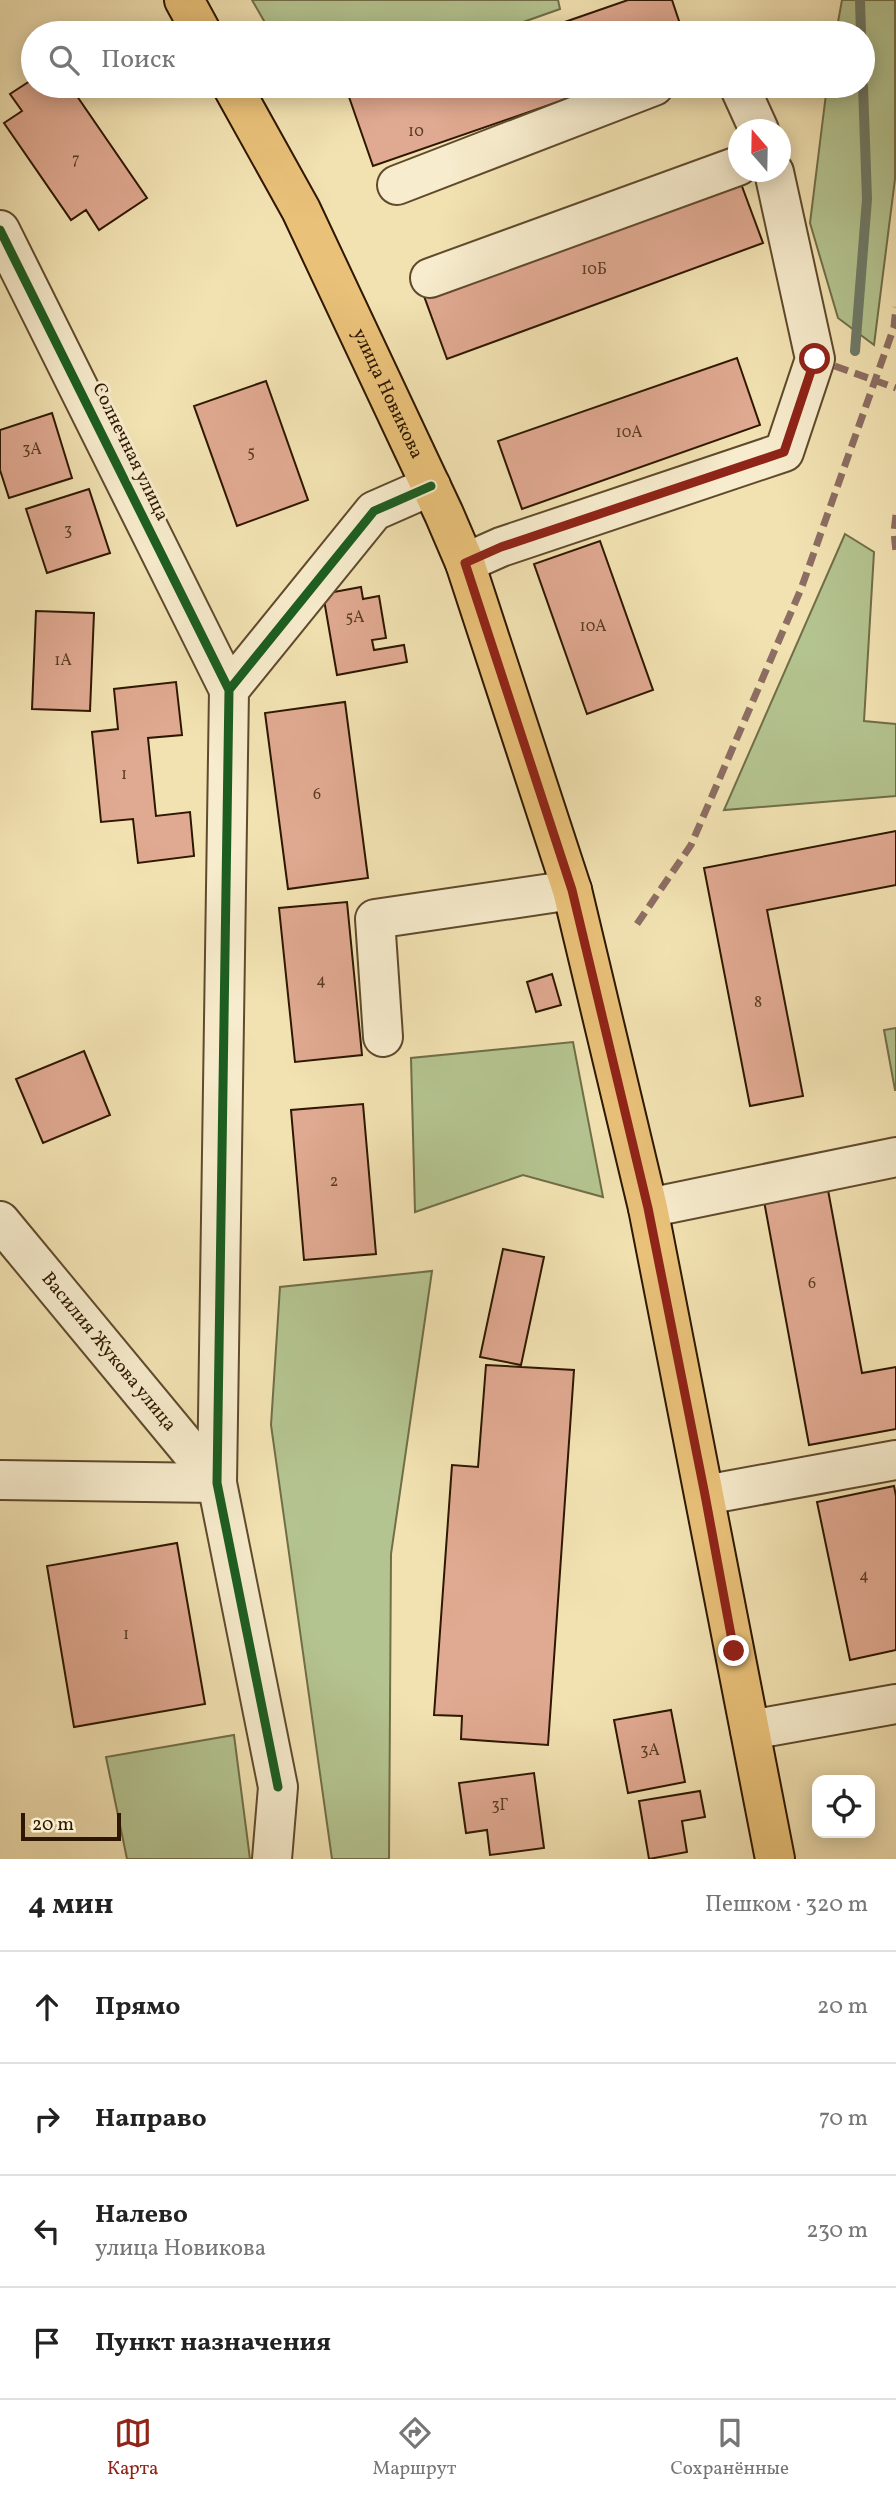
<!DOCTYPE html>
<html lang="ru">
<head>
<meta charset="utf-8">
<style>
	:root { --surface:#fff; --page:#f6f6f6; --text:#222; --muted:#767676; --line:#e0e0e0; --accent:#8f2418 }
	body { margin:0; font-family:Vollkorn,serif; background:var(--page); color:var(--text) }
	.controls { position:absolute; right:21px; bottom:21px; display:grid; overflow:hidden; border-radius:14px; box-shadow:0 4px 18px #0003 }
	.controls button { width:63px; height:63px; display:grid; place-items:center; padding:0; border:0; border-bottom:2px solid var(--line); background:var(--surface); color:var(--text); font:35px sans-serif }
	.compass { position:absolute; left:728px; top:119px; width:63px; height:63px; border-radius:50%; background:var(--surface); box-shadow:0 4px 18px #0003; rotate:340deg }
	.scale { position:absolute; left:21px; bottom:18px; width:100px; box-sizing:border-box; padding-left:7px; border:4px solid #2e1700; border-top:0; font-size:19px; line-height:24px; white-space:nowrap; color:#2e1700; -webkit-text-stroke:5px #f7eccd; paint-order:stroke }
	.stop { position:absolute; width:21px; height:21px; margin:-16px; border:5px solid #8f2418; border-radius:50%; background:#fff }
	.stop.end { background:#8f2418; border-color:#fff; box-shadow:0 2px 7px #0008 }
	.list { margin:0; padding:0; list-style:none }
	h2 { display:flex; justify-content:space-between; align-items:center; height:91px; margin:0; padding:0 28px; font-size:30px }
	h2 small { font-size:23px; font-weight:400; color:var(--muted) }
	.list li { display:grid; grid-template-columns:46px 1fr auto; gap:21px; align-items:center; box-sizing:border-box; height:112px; padding:0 28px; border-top:2px solid var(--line) }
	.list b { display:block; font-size:26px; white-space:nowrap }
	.list p { margin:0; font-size:23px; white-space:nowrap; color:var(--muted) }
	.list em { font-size:23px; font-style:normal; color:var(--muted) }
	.icon { flex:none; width:38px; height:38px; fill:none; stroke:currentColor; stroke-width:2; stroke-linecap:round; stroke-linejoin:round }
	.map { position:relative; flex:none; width:896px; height:1859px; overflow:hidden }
	.search { position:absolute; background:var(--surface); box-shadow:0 4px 18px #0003; left:21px; right:21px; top:21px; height:77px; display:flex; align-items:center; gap:18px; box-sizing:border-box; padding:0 24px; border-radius:38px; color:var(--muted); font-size:26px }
	.sheet { height:539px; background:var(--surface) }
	nav { display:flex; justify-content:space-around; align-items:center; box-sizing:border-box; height:98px; border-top:2px solid var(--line); background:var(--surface); font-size:19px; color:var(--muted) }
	nav a { display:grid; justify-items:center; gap:4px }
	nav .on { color:var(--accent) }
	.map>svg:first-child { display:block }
	.green { fill:#b4c490; stroke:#716e48; stroke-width:2 }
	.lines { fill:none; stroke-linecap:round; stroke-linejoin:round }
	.stream { stroke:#6f7b68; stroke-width:10 }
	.building { fill:#e0a991; stroke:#2e1700; stroke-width:2 }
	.minor-casing { stroke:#5f4a2c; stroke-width:42 }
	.major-casing { stroke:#2e1700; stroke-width:42 }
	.minor { stroke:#f7eccd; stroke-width:38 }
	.major { stroke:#e9c179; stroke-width:38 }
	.quiet { stroke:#8d6e63; stroke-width:7; stroke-dasharray:14 7; stroke-linecap:butt }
	.cycleway-casing { stroke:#f7eccd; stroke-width:13 }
	.cycleway { stroke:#1b5e20; stroke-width:9 }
	.route { stroke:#8f2418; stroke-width:9 }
	.labels { text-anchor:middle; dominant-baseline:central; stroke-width:6; stroke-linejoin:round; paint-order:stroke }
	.number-label { font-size:16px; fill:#5a3c24 }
	.street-label { font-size:19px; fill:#2e1700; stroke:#f7eccd }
</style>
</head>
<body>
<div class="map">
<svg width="896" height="1859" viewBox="0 0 896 1859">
	<rect width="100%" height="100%" fill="#f2e2b2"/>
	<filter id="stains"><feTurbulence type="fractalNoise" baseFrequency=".00286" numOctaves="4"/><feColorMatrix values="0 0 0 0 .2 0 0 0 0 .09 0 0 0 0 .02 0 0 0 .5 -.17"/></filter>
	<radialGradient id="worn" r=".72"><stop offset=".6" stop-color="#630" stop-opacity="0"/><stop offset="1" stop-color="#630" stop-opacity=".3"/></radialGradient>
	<path class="green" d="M252,0H558L560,9L492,33H271Z
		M842,0H895V179L874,345L838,318L810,223L827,86H863V33H836Z
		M845,534L874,552L864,721L896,724V796L724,810Z
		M896,1028V1090H895L884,1030Z
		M573,1042L603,1197L523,1175L415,1212L411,1058Z
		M432,1271L391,1554L389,1859H332L271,1425L280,1287Z
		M234,1735L250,1859H127L106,1757Z"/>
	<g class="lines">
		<path class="stream" d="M860,0L861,33
			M855,351L867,199L863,86"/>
	</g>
	<path class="building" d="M628,0H672L683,33H533Z
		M33,79V86H70L147,198L99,230L86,210L71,220L4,123L22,111L10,94Z
		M382,86H604L373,166L349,97Z
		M740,181L763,243L447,359L424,296Z
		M737,358L760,425L522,509L498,441Z
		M266,381L308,500L237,526L194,406Z
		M52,413L72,478L9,498L0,470V430Z
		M89,489L110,553L47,573L26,509Z
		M600,541L653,690L587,714L534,564Z
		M361,587L363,599L379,596L386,638L372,640L374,650L404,645L407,662L337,675L323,594Z
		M36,611L94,613L90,711L32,709Z
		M176,682L182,735L148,738L156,816L190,812L194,856L138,863L133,819L101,822L92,732L118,729L114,689Z
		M345,702L368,878L288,889L265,713Z
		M896,831V885L767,910L803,1096L750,1106L704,868Z
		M347,902L362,1055L295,1062L279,908Z
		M552,974L561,1005L536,1012L527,982Z
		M84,1051L110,1115L43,1143L16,1079Z
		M363,1104L376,1254L304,1260L291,1110Z
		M828,1190L862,1373L896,1367V1429L809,1445L764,1201Z
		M503,1249L544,1257L521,1365L480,1357Z
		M486,1365L574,1370L548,1745L461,1739L462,1716L434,1715L452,1465L478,1467Z
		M894,1486L896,1496V1650L850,1660L817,1502Z
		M177,1543L205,1704L74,1727L47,1566Z
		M671,1710L685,1782L628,1793L614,1720Z
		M534,1773L544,1848L490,1855L487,1830L466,1833L459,1783Z
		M700,1791L705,1817L682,1821L687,1852L649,1859L639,1801Z"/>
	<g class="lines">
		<defs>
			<g id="minor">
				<path d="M739,86L759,130"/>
				<path d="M397,185L654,86"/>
				<path d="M0,230L229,690"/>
				<path d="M430,278L738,166"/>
				<path d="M465,563L501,547L784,452L815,359L774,172"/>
				<path d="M383,1037L375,919L572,890"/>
				<path d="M648,1208L896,1157"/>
				<path id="s1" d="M0,1221L217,1483"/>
				<path d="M0,1480L217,1483"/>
				<path d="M705,1495L896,1460"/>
				<path d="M750,1730L896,1704"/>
				<path d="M272,1859L278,1787L217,1483L229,690L374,511L431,486"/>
			</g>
			<g id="major">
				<path d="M184,0L202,33"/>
				<path id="s2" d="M232,86L301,210L444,514L465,563L572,890L648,1208L775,1859"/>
			</g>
		</defs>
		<use href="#minor" class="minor-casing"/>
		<use href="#major" class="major-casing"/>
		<use href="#minor" class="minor"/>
		<use href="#major" class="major"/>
		<path class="quiet" d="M815,359L896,388
			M896,515L894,532L896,552
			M637,924L691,845L801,589L894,327L896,307"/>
		<defs>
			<path id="cycleway" d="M0,230L229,690
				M278,1787L217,1483L229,690L374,511L431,486"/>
		</defs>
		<use href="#cycleway" class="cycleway-casing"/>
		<use href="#cycleway" class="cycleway"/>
	</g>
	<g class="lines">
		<path class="route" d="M734,1651L705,1495L648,1208L572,890L465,563L501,547L784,452L815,359"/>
	</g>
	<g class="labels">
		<g class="number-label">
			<text x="416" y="132">10</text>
			<text x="76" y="160">7</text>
			<text x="594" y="270">10Б</text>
			<text x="629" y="433">10А</text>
			<text x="32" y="450">3А</text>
			<text x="251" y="453">5</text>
			<text x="68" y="531">3</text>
			<text x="355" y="618">5А</text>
			<text x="593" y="627">10А</text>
			<text x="63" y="661">1А</text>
			<text x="124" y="775">1</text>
			<text x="317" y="795">6</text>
			<text x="321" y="981">4</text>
			<text x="758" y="1003">8</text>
			<text x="334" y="1182">2</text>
			<text x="812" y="1284">6</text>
			<text x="864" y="1576">4</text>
			<text x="126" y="1635">1</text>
			<text x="650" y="1751">3А</text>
			<text x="500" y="1806">3Г</text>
		</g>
		<g class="street-label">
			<text stroke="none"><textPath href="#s2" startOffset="345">улица Новикова</textPath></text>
			<text transform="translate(130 452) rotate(64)">Солнечная улица</text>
			<text stroke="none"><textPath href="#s1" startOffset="170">Василия Жукова улица</textPath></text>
		</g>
	</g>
	<rect width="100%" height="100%" filter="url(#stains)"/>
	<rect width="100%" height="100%" fill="url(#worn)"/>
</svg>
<div class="controls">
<button><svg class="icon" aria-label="locate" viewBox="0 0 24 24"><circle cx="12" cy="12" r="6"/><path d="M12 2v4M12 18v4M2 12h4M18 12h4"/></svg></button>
</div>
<svg class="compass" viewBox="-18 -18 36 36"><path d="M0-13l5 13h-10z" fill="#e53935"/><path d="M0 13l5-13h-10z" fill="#767676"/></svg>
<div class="scale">20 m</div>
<div class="stop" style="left:815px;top:359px"></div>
<div class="stop end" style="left:734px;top:1651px"></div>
<div class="search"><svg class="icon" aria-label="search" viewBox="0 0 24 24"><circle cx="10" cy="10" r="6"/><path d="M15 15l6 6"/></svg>Поиск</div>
</div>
<section class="sheet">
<h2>4 мин<small>Пешком · 320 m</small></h2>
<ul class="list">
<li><svg class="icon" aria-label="ahead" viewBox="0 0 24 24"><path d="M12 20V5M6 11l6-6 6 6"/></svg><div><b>Прямо</b></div><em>20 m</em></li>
<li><svg class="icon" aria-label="right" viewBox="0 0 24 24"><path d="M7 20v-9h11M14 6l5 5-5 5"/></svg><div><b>Направо</b></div><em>70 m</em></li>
<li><svg class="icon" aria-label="left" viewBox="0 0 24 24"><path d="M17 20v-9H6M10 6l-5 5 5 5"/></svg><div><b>Налево</b><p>улица Новикова</p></div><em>230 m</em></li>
<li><svg class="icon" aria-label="arrive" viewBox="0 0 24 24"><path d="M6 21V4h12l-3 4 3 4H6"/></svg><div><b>Пункт назначения</b></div></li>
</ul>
</section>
<nav>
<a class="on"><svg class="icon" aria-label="map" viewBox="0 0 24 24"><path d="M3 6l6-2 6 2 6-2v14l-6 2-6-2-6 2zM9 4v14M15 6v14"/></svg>Карта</a>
<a><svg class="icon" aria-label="directions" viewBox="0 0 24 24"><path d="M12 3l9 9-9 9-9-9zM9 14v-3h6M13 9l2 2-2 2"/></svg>Маршрут</a>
<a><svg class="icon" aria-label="saved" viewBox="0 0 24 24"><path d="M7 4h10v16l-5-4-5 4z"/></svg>Сохранённые</a>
</nav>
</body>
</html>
